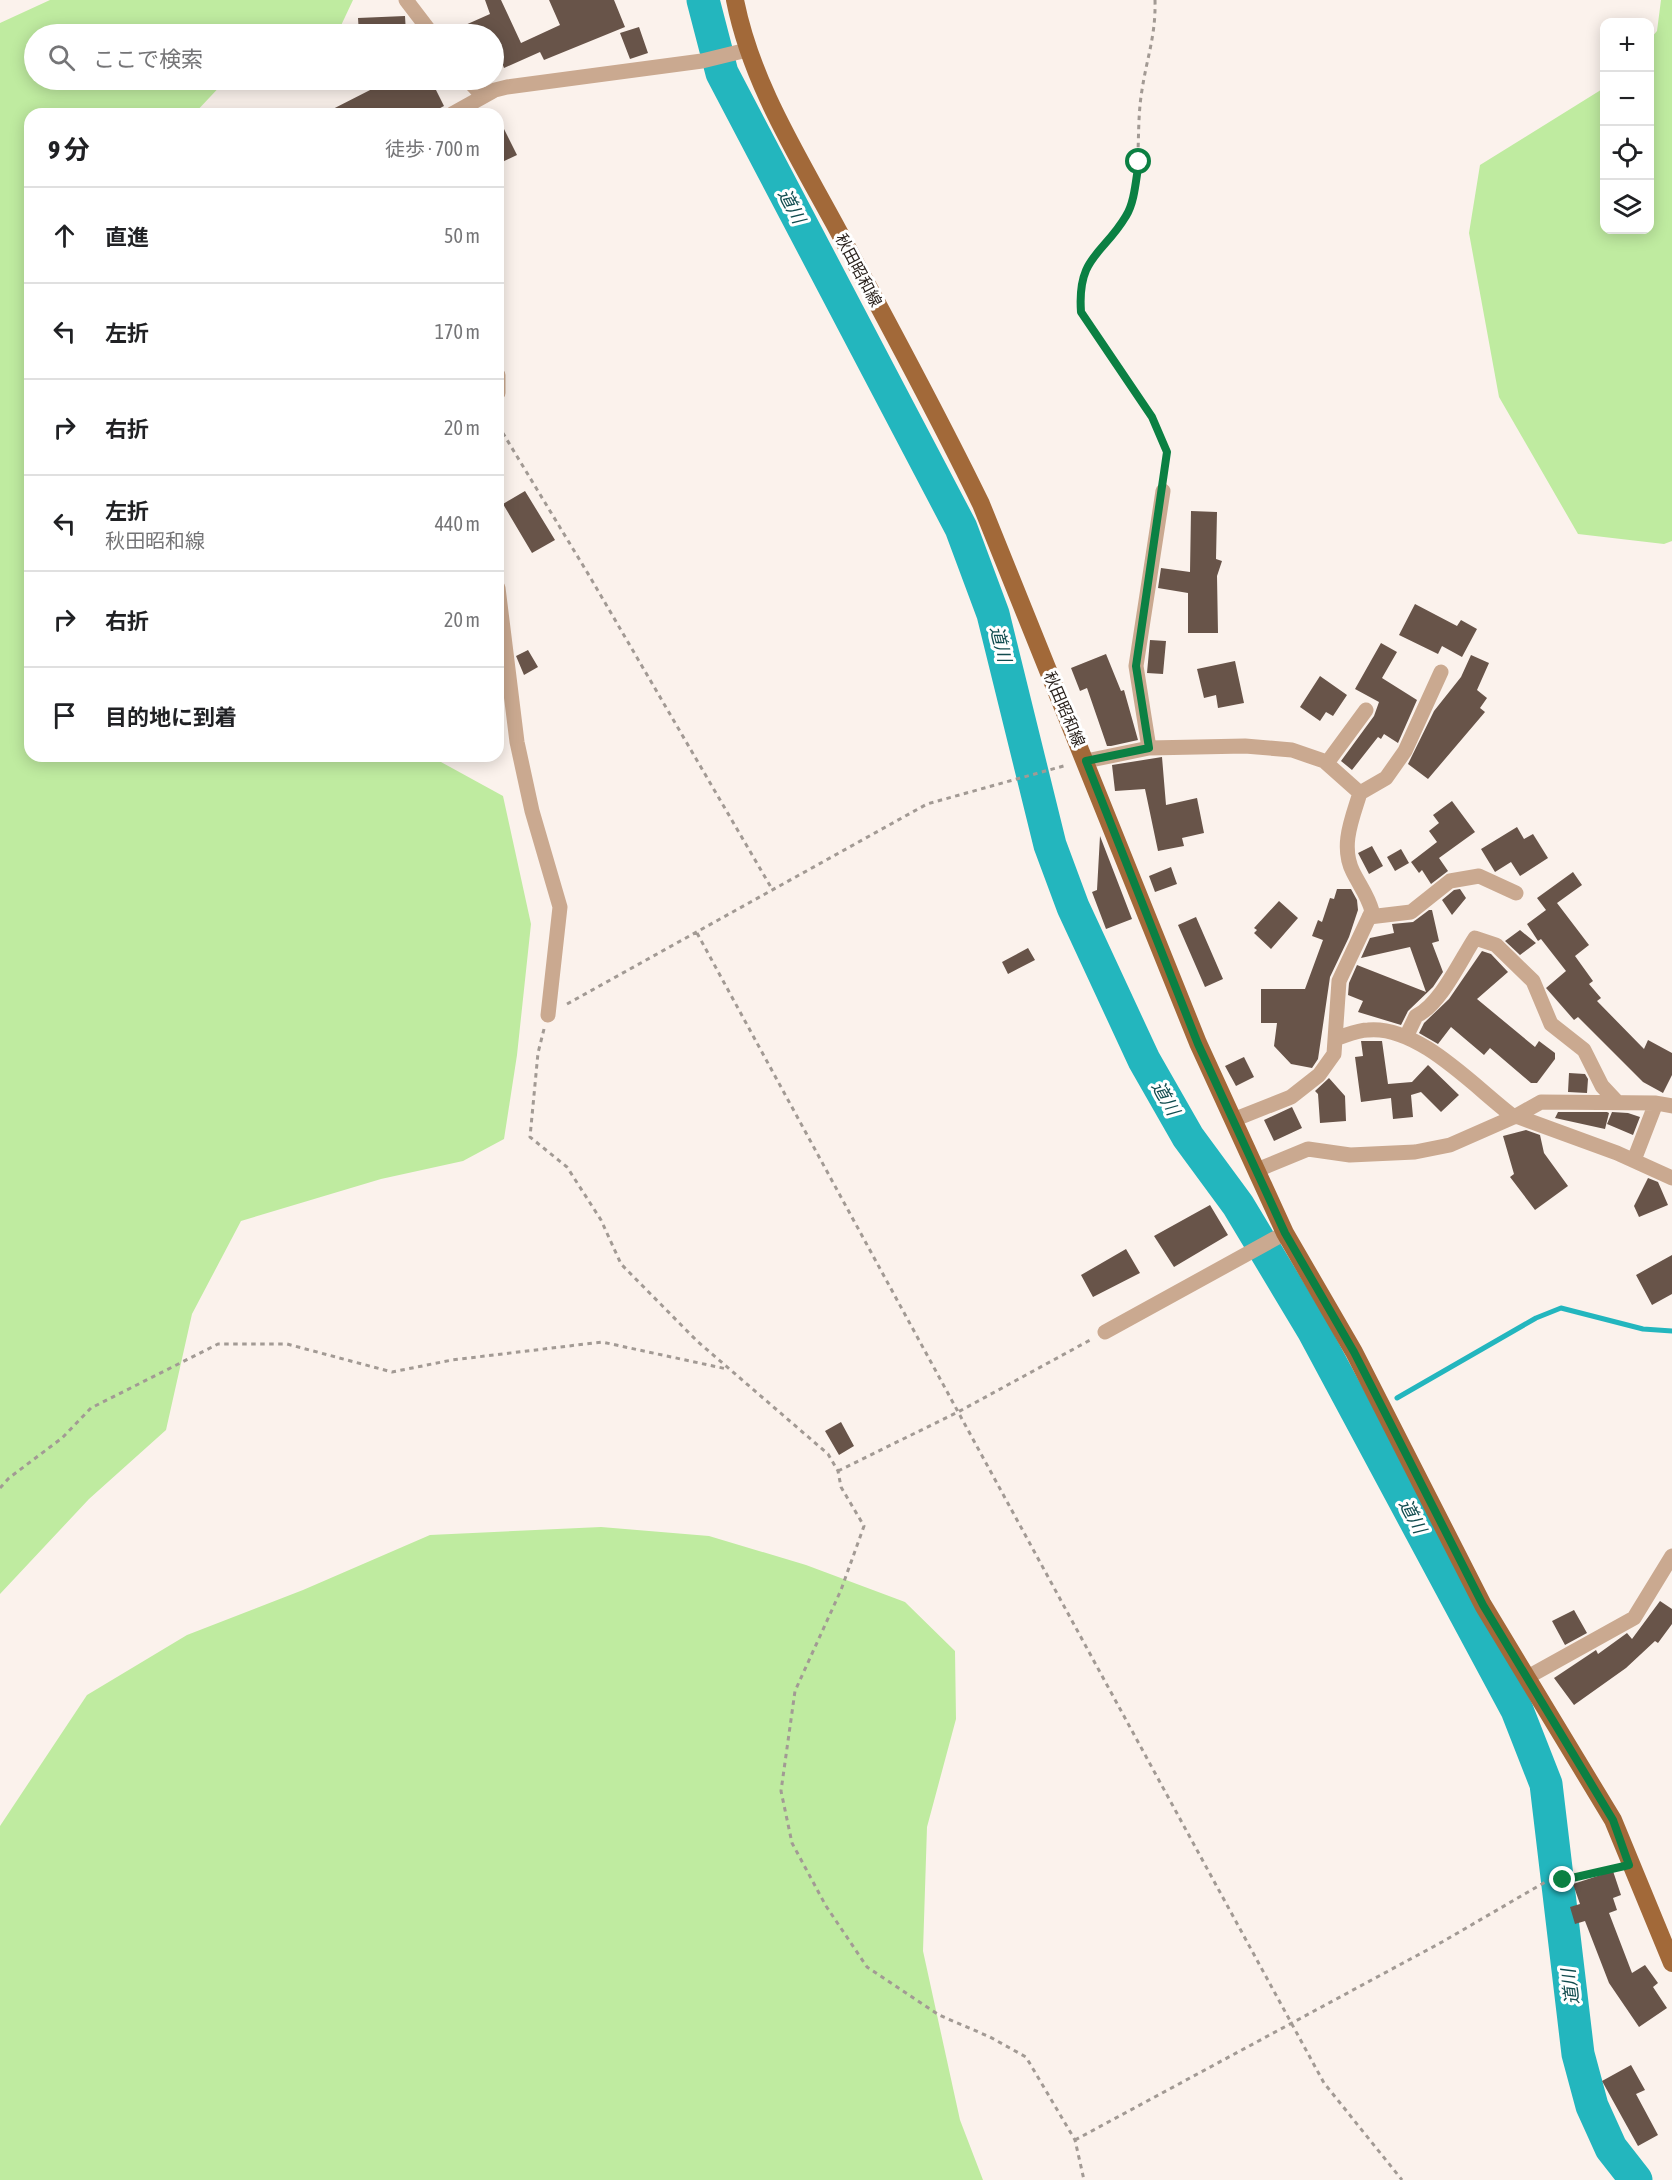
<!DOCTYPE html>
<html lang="ja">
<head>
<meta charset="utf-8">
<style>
	:root { --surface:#fff; --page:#f6f6f6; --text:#202124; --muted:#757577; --line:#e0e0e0 }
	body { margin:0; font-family:"Asap Condensed","Noto Sans JP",sans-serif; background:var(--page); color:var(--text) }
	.controls { position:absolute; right:18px; top:18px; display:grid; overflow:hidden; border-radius:12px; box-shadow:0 3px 15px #0003 }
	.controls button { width:54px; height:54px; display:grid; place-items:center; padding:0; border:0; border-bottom:2px solid var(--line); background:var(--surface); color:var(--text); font:30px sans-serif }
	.stop { position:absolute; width:18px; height:18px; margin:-14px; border:4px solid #0b8043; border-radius:50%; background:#fff }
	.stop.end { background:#0b8043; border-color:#fff; box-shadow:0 2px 6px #0008 }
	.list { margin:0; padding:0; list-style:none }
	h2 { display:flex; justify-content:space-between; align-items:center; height:78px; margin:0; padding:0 24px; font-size:26px }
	h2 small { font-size:20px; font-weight:400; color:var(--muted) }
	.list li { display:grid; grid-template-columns:39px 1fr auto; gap:18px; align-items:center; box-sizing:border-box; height:96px; padding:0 24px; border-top:2px solid var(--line) }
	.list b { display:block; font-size:22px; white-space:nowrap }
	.list p { margin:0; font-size:20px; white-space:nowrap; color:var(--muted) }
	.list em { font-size:20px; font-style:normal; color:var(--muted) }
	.icon { flex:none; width:33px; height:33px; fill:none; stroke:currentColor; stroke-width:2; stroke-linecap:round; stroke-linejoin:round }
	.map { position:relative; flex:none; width:1672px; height:2180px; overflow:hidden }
	.search { position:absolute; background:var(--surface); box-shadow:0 3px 15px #0003; left:24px; top:24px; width:480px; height:66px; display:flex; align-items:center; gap:15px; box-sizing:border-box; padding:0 21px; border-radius:33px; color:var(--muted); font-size:22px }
	.panel { position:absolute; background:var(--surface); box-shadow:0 3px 15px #0003; left:24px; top:108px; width:480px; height:654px; border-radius:18px }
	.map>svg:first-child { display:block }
	.green { fill:#bfeba0 }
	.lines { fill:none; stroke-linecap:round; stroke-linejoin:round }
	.stream { stroke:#23b6be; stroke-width:5 }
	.river { stroke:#23b6be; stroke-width:33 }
	.building { fill:#685449 }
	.path { stroke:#a29a94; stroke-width:3; stroke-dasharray:4.5 4.5; stroke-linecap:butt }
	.street { stroke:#caa990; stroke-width:15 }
	.primary { stroke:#a26939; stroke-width:18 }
	.route { stroke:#0b8043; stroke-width:8 }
	.labels { text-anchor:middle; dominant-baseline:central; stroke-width:6; stroke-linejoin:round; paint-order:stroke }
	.street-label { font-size:16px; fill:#2b231e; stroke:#fff }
	.water-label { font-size:18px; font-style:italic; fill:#104b4e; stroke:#fff }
</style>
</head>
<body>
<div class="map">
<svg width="1672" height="2180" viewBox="0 0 1672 2180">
	<rect width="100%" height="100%" fill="#fbf2ec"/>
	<path class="green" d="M50,0H353L337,34H34V80H226L194,114H30V756H430L503,796L531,924L517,1055L504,1139L463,1161L381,1179L241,1221L192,1314L166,1430L89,1499L0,1594V23Z
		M1661,0H1672V541L1664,544L1578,534L1499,397L1469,233L1480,165L1604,88V230H1650V39L1657,31Z
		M601,1527L709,1536L806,1565L905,1602L955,1651L956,1719L927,1827L923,1951L960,2120L983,2180H0V1826L87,1695L187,1635L303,1590L430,1535Z"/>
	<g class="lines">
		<path class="stream" d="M1397,1398L1536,1318L1561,1308L1643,1329L1672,1331
			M1357,1416L1366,1412"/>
		<path class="river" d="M703,0L722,73L961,528L993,614L1050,845L1073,907L1144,1060L1188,1137L1238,1205L1313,1330L1517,1710L1546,1784L1578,2054L1592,2106L1611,2148L1636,2180"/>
	</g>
	<path class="building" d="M485,0H501L521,43L560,25L549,0H614L625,27L544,60L540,52L504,68L501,60L494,64V34H445L490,14Z
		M405,16L406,33L359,34L358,18Z
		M639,27L648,53L630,59L620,33Z
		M374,80H431L444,106L429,114H323L376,87Z
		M498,117L517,155L498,164Z
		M525,491L555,540L532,553L503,504Z
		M1191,511L1217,512L1216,559L1222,561L1217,576L1218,633H1188V593L1158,588L1161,568L1190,572Z
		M1415,604L1457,626L1461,620L1477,629L1462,657L1442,646L1438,654L1399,635Z
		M1150,640L1166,641L1163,674L1147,673Z
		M1381,643L1397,652L1382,678L1417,700L1398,743L1384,734L1381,739L1378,737L1352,770L1341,761L1374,716L1379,702L1355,689Z
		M528,650L538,667L524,675L516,656Z
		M1106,654L1121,691L1124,690L1138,740L1111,746H1107L1087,688L1080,691L1071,668Z
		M1471,655L1489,663L1477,690L1487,698L1480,708L1485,712L1428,779L1408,764L1434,711L1461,677Z
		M1235,661L1244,703L1218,708L1216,695L1204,698L1197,669Z
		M1320,676L1347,695L1333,716L1326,712L1320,721L1300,707Z
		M1162,757L1166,805L1197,798L1204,833L1182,838L1184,846L1158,851L1145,789L1115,791L1112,765Z
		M1452,801L1475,832L1439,858L1448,871L1431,884L1422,870L1419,873L1411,862L1437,842L1429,831L1439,823L1433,815Z
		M1517,827L1524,839L1533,834L1548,858L1520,876L1511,862L1495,872L1481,849Z
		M1100,836L1132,919L1106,929L1092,892L1097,890Z
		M1372,846L1383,866L1369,874L1358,853Z
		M1401,849L1409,863L1395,871L1387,857Z
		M1171,867L1177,884L1155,892L1149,876Z
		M1573,872L1582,885L1557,903L1589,945L1575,956L1593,981L1589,984L1601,998L1597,1001L1644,1049L1648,1040L1672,1053V1075L1663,1093L1643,1082L1578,1017L1574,1020L1546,988L1566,971L1541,939L1538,941L1527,924L1546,910L1537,898Z
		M1337,889H1351L1357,900L1358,910L1349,937L1330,977L1318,1059L1312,1068L1291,1064L1274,1046L1277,1023H1261V989H1305L1323,940L1312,936L1318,920L1322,922L1330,898L1334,899Z
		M1460,889L1466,898L1452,915L1442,900L1454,890Z
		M1279,901L1298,918L1271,949L1254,933L1257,930L1254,928Z
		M1429,910H1432L1439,941L1432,943L1443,972L1433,987L1408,1011L1401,1025L1358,1012L1363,1001L1348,995L1349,983L1357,965L1426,992L1410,947L1361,958L1370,938L1394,933L1392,924L1413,922Z
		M1196,917L1223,979L1205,987L1178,925Z
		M1520,930L1536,943L1520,955L1505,941Z
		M1028,948L1035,960L1008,974L1002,962Z
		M1482,951L1491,954L1508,972L1477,999L1535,1047L1539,1041L1555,1053V1059L1537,1083H1531L1490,1048L1484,1055L1451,1027L1438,1044L1419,1033L1424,1023L1449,999Z
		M1361,1041H1382L1388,1084L1412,1082L1428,1065L1459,1095L1441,1112L1421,1092L1411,1095L1413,1117L1393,1119L1391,1098L1361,1102L1355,1057L1363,1056Z
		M1244,1057L1254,1077L1236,1086L1225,1066Z
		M1569,1073L1585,1074L1588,1079L1587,1093L1568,1092Z
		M1329,1078L1345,1096L1346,1121L1320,1123L1318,1094L1315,1091Z
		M1292,1107L1302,1128L1274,1141L1264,1120Z
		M1558,1112H1607L1609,1113L1605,1129L1555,1118Z
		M1612,1112L1628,1113L1640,1117L1633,1135L1607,1124Z
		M1526,1130L1540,1135L1544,1153L1568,1186L1535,1210L1510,1177L1514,1174L1503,1136Z
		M1648,1178L1658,1182L1668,1205L1639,1217L1634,1206Z
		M1210,1205L1228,1235L1174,1267L1154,1236Z
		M1126,1249L1140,1273L1093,1297L1081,1275Z
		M1672,1255V1294L1652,1305L1636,1275Z
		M841,1422L854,1446L839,1455L825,1431Z
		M1660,1601L1672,1609V1624L1658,1643L1655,1641L1626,1668L1574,1705L1554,1678L1596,1650L1598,1654L1627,1633L1632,1639Z
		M1574,1610L1587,1633L1565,1645L1552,1621Z
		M1613,1871L1621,1895L1613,1898L1617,1910L1609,1913L1632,1973L1645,1965L1658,1983L1653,1987L1667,2008L1639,2027L1609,1983L1585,1921L1575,1924L1570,1907L1580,1904L1573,1884Z
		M1631,2065L1645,2090L1636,2094L1658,2135L1638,2146L1602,2081Z"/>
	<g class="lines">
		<path class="path" d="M1155,0C1156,35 1147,57 1142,90C1135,131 1143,173 1128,213C1125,220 1116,228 1111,234C1090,258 1078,280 1081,312L1152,417L1167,452L1165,474
			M498,425L590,577L772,889
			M697,933L1324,2083L1402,2180
			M567,1004L927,804L1067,765
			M544,1029L538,1053L530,1137L567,1167L601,1220L621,1264L697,1341L828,1454L838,1471L841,1487L864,1526L841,1590L795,1691L781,1791L792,1843L826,1906L867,1967L939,2015L990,2037L1026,2057L1075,2140L1084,2180
			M838,1471L958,1412L1092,1339
			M0,1488L9,1478L62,1438L91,1408L218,1344H287L392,1372L452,1360L602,1342L727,1369
			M1075,2140L1442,1942L1547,1881L1614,1868"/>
		<path class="street" d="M406,0L432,34
			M468,80L483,96
			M452,114L495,90L507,87L702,61L747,50
			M498,375V393
			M498,588L517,742L532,811L560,907L548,1015
			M1149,748L1136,666L1163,491
			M1086,761L1149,748L1245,746L1292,750L1324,761L1360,793C1352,819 1340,846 1353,872C1360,886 1368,896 1372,911L1339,981L1334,1054L1319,1075L1291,1097L1233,1120
			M1327,763L1366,710
			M1360,793L1386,778L1405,751L1441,672
			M1369,917L1411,912L1450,881L1479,876L1516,893
			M1407,1035L1416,1016C1440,1005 1460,961 1475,938L1496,945L1533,981L1551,1024L1584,1050L1602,1086L1617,1102
			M1337,1038C1347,1035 1358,1030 1368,1030C1419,1025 1475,1088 1514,1117
			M1516,1116L1541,1102L1656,1103L1672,1106
			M1634,1160L1656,1103
			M1257,1170L1308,1149L1350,1155L1415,1152L1450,1145L1516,1116L1617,1153L1672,1178
			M1105,1332L1285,1233
			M1526,1678L1634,1618L1672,1556"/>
		<path class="primary" d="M735,0C751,81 795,151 834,223C884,316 935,409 981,504L1198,1043L1285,1233L1354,1352L1483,1605L1613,1820L1672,1963"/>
	</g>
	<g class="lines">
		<path class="route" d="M1139,162C1136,177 1135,202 1126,216C1103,255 1077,256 1081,312L1152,417L1167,452L1136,666L1149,748L1086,761L1198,1044L1285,1233L1354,1352L1483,1605L1613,1820L1629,1865L1563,1880"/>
	</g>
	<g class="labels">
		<g class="street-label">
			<text transform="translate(859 270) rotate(62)">秋田昭和線</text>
			<text transform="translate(1065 709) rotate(67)">秋田昭和線</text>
		</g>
		<g class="water-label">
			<text transform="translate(792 206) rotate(62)">道川</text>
			<text transform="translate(1001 644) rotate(76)">道川</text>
			<text transform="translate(1166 1098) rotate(60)">道川</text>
			<text transform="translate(1413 1516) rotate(62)">道川</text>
			<text transform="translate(1570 1987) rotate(-97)">道川</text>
		</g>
	</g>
</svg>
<div class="controls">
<button>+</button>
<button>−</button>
<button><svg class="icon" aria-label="locate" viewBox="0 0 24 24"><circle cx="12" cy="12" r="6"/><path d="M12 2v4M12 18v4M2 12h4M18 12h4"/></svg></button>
<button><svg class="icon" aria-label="layers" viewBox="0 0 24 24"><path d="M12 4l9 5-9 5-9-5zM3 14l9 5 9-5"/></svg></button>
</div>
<div class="stop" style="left:1139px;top:162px"></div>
<div class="stop end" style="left:1563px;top:1880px"></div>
<div class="search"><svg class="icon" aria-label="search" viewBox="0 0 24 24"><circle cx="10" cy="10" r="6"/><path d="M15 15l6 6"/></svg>ここで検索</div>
<section class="panel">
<h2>9 分<small>徒歩 · 700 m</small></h2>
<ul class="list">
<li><svg class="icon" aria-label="ahead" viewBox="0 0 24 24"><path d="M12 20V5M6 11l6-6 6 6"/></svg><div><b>直進</b></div><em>50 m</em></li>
<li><svg class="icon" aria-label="left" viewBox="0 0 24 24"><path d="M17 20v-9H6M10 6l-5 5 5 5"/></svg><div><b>左折</b></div><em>170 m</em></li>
<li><svg class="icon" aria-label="right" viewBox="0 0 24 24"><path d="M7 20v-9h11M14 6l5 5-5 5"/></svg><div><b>右折</b></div><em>20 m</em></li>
<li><svg class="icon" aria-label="left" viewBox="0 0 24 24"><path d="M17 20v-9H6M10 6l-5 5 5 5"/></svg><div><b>左折</b><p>秋田昭和線</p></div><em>440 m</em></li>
<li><svg class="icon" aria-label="right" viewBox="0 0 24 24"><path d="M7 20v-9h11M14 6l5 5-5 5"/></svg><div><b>右折</b></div><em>20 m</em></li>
<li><svg class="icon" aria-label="arrive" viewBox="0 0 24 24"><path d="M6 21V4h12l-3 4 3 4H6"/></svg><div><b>目的地に到着</b></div></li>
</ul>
</section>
</div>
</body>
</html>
